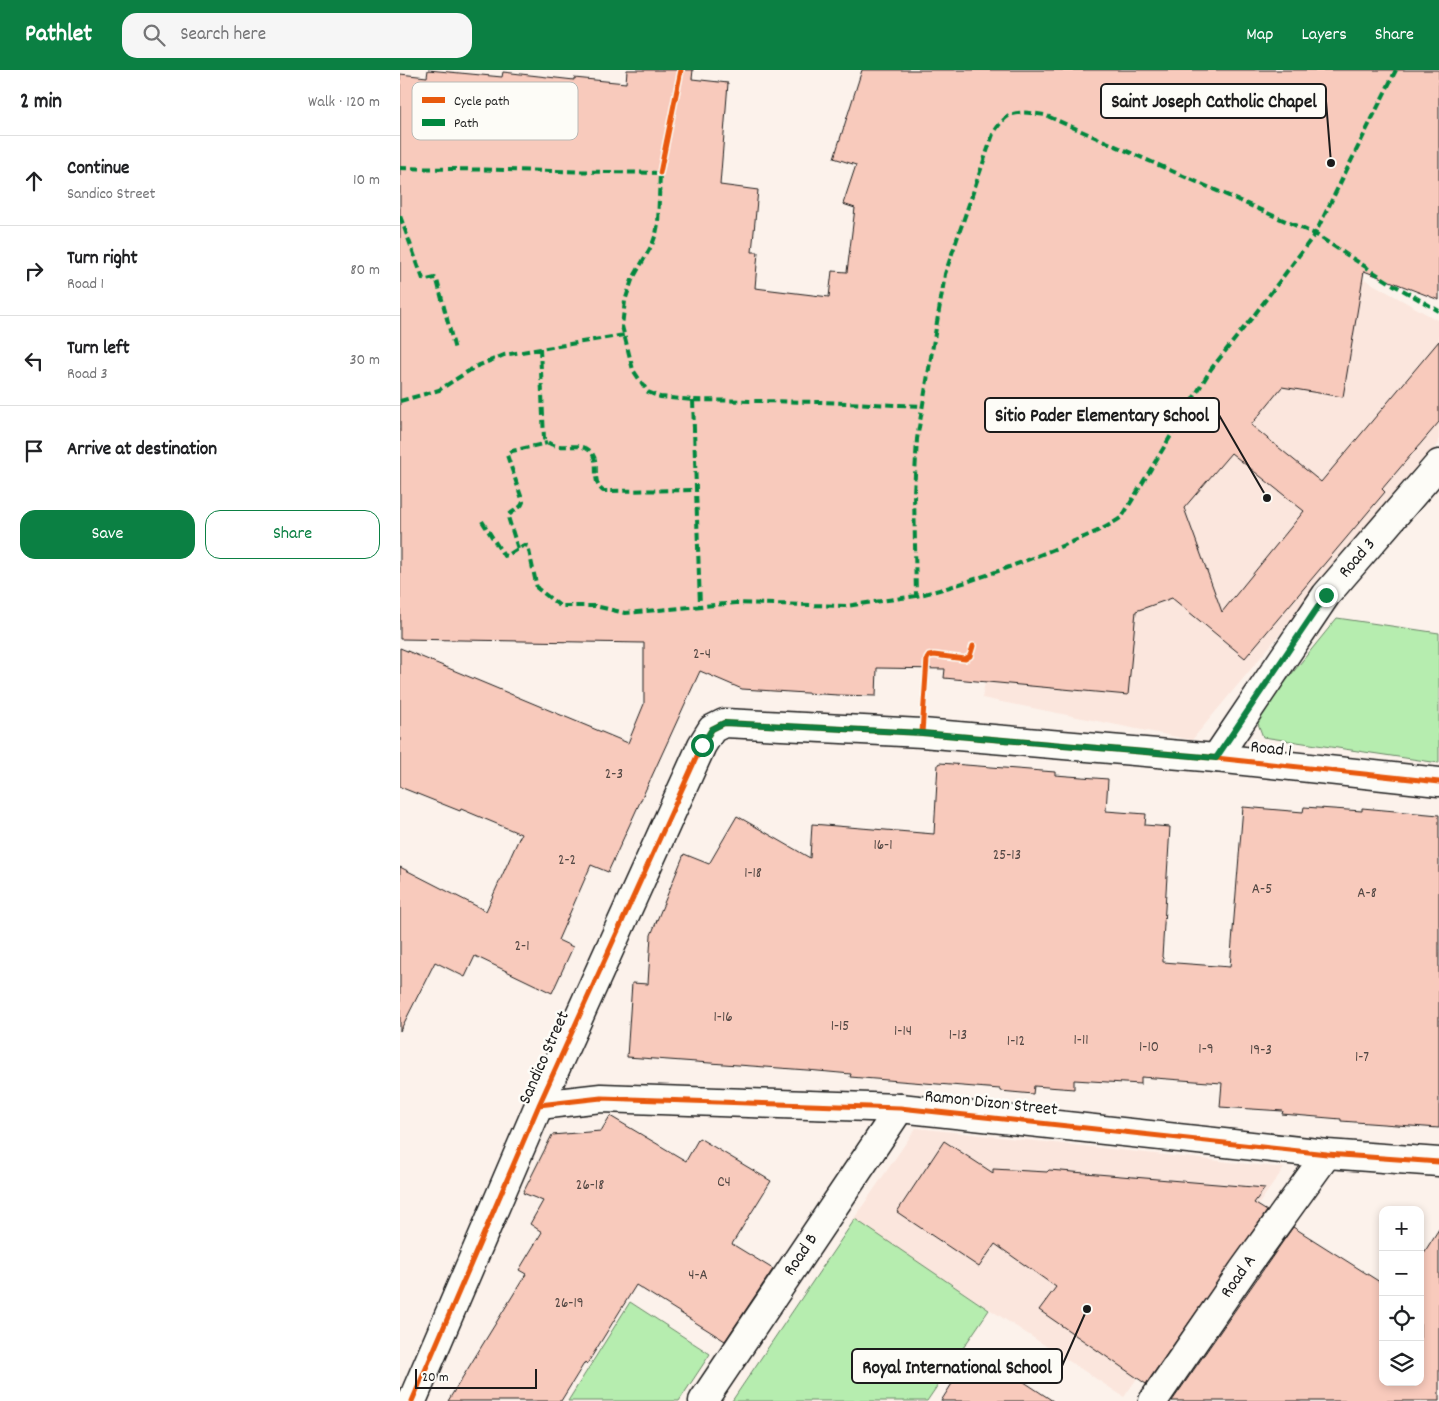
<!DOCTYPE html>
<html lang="en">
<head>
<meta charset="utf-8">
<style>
	:root { --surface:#fff; --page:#f6f6f6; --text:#202124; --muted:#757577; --line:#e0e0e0; --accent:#0b8043 }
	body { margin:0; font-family:Dekko,sans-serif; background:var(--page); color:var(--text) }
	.controls { position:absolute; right:15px; bottom:15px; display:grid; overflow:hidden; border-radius:10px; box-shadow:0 2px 8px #0003 }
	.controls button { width:45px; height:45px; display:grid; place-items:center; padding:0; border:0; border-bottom:1px solid var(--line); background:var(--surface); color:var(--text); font:25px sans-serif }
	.scale { position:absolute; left:15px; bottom:12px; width:122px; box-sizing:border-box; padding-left:5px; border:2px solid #1c1c1c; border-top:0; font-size:14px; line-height:18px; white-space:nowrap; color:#1c1c1c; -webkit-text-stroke:4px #fdfcf7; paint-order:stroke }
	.stop { position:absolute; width:15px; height:15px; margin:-11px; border:4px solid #0b8043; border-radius:50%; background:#fff }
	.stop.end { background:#0b8043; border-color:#fff; box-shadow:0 1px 5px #0008 }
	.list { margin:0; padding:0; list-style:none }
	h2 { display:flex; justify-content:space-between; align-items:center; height:65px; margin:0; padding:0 20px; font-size:21px }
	h2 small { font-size:16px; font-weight:400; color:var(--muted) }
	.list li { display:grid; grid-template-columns:32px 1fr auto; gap:15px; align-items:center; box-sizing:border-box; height:90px; padding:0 20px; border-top:1px solid var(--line) }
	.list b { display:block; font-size:19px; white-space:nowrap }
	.list p { margin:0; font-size:16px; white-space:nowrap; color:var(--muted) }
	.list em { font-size:16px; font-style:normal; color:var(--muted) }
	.actions { display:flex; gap:10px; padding:15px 20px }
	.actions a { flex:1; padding:11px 0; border:1px solid var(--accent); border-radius:15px; text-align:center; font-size:18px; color:var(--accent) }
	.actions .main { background:var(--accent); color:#fff }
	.icon { flex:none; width:28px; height:28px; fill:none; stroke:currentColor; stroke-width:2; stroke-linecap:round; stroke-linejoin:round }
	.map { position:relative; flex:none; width:1039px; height:1331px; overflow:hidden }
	header { display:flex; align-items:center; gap:30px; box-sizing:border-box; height:70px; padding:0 25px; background:var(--accent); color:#fff }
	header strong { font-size:24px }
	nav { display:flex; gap:28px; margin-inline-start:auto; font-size:18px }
	.search { width:350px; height:45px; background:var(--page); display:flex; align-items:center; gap:12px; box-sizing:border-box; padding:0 18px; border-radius:15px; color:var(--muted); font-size:19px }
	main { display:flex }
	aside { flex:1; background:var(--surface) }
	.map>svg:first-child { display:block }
	.built { fill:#fbe6dd }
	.green { fill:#b6edaf; stroke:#698466 }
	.building { fill:#f8cabc; stroke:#1c1c1c; fill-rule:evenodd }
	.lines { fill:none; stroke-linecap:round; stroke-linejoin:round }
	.minor-casing { stroke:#1c1c1c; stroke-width:31 }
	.minor { stroke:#fdfcf7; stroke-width:28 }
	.quiet { stroke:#00873e; stroke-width:4; stroke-dasharray:8 4; stroke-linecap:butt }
	.cycleway-casing { stroke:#fdfcf7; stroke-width:8 }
	.cycleway { stroke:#e8590c; stroke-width:5 }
	.route { stroke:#0b8043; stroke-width:6 }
	.labels { text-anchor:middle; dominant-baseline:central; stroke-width:5; stroke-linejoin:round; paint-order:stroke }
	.number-label { font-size:15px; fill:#534844 }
	.street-label { font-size:18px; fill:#1c1c1c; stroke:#fdfcf7 }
	.key { fill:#fdfcf7; stroke:#bab9b5; stroke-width:1 }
	.key-label { font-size:14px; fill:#1c1c1c }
	.leader { fill:none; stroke:#1c1c1c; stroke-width:2 }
	.callout-dot { fill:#1c1c1c; stroke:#fdfcf7; stroke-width:2 }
	.callout { fill:#fdfcf7; stroke:#1c1c1c; stroke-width:2 }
	.callout-label { font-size:19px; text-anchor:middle; font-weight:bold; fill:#1c1c1c }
</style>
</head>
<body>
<header>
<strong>Pathlet</strong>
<div class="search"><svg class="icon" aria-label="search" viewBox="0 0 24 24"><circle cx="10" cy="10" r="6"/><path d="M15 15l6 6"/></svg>Search here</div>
<nav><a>Map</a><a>Layers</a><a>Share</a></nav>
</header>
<main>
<aside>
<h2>2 min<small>Walk · 120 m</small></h2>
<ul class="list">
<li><svg class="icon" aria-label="ahead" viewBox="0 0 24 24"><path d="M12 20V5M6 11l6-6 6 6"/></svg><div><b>Continue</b><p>Sandico Street</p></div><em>10 m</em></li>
<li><svg class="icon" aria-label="right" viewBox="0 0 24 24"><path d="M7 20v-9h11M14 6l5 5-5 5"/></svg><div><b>Turn right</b><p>Road 1</p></div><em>80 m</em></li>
<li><svg class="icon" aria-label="left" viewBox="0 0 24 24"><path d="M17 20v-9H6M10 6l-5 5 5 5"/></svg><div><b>Turn left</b><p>Road 3</p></div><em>30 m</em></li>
<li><svg class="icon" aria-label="arrive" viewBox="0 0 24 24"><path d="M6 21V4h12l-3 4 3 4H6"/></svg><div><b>Arrive at destination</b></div></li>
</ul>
<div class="actions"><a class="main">Save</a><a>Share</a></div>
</aside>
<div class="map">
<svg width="1039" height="1331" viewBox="0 0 1039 1331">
	<rect width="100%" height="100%" fill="#fcf2eb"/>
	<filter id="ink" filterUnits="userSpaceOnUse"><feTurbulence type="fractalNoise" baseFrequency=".02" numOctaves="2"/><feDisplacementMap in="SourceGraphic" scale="10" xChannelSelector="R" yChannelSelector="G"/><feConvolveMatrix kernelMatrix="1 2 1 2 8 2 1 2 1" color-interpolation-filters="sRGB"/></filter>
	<g filter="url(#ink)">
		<path class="built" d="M914,181L1039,251V373L792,670L582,628L602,524Z
			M516,1058L884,1098L724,1327L453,1150Z"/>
		<path class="green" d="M937,548L1039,563V693L863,667L856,648Z
			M455,1149L589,1240L527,1331H332Z
			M230,1232L310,1284L279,1331H168Z"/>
		<path class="building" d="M28,0L102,7L103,2L174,10V8L226,13L227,0H293L292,9L328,13L320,115L358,120L352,182H358L355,218L429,227L432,201L447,202L455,138L443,134L456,95L434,88L462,0H1039V230L964,201L943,327L882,317L851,355L921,412L1039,271V352L982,419L985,422L845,588L772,528L736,541L728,625L544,608L545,599L477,598L476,626L438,625L342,619L300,601L208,802L191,795L158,870L173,877L152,923L75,886L65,907L35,892L0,961V797L86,841L121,764L61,739L60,741L0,717V578L228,673L244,634V573L0,569V4L27,7ZM831,383L904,441L822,542L784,438Z
			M540,693L655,702V705L708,709L706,741L746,744L745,755L770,757L762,887L763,888V892L830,897L843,737L903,742L904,737L962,741V738L1039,745V1058L941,1051V1049L882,1044L883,1041L820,1037L822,1013L741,1007V1014L674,1010V1019L634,1016L633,1024L600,1021V1019L450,1007L451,1004L407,1000L227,987L232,913L248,914L251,865L284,784L309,794L337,746L410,788L412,754L534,764L538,694Z
			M210,1046L286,1091L299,1068L371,1111L332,1174L373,1199L325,1271L236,1215L187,1294L185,1292L161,1331H48L126,1204L119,1200L142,1162L130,1154L143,1131L123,1123L152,1065L201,1061Z
			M544,1071L593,1103V1099L647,1102L649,1100L865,1118L854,1133L867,1141L746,1314L639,1240L656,1217L595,1174L579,1197L497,1142Z
			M893,1157L983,1214V1312H1020V1189L1039,1159V1331H772Z
			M574,1279L653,1331H541Z"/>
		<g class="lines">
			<defs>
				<g id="minor">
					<path id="s1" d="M816,688L926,525L1039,394"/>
					<path d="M139,1035L201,1028L500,1038L927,1084L1039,1092"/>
					<path d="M12,1331L139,1035L302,675L312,659L324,653L522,663L816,688L1039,712"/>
					<path id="s2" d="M303,1331L500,1038"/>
					<path id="s3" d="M753,1331L844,1199L927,1084"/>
				</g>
			</defs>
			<use href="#minor" class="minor-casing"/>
			<use href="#minor" class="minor"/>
			<path class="quiet" d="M996,0L915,164L855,244L811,299L722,447C700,462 676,470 652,480C608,498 563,515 516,526L514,423L517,369L543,217L545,204L593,64C608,39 617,41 645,45L915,164L992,214L1039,241
				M0,98L260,103L258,154L256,164L252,175L232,210L225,231L222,256L233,300L248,322L260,327L293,330L422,332L522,336
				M0,146L23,209L26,210L35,208L37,210L55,280
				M140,278L144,369C157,384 180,369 191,382C201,393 190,411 203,421L295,420
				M293,330L300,536
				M0,331L39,320L75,297L104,285L224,265
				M82,451L104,486L108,485L124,475L128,476L137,518L160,536H195L225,543L336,533L446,536L516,526
				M118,479L108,447C111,440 121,440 123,432L107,385L112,381L147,373"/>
			<defs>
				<path id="cycleway" d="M260,103L281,0
					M522,663L527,589L529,586L534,585L565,589L570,586L573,576
					M139,1035L201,1028L500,1038L927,1084L1039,1092
					M12,1331L139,1035L302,675L312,659L324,653L522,663L816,688L1039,712"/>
			</defs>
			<use href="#cycleway" class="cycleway-casing"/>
			<use href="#cycleway" class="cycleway"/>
		</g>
	</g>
	<g class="lines" filter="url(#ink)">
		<path class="route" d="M302,675L312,659L324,653L522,663L816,688L926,525"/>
	</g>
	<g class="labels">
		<g class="number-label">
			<text x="302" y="585">2-4</text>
			<text x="214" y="705">2-3</text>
			<text x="483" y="776">16-1</text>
			<text x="607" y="786">25-13</text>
			<text x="167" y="791">2-2</text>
			<text x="353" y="804">1-18</text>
			<text x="862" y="820">A-5</text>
			<text x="967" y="824">A-8</text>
			<text x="122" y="877">2-1</text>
			<text x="323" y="948">1-16</text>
			<text x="440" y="957">1-15</text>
			<text x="503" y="962">1-14</text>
			<text x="558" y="966">1-13</text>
			<text x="681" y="971">1-11</text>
			<text x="616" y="972">1-12</text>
			<text x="749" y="978">1-10</text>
			<text x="806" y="980">1-9</text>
			<text x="861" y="981">19-3</text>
			<text x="962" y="988">1-7</text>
			<text x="324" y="1113">C4</text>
			<text x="190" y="1116">26-18</text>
			<text x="298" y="1206">4-A</text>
			<text x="169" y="1234">26-19</text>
		</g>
		<g class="street-label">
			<text stroke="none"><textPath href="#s1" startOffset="245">Road 3</textPath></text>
			<text transform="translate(871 680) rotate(6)">Road 1</text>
			<text transform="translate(145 988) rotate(-66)">Sandico Street</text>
			<text transform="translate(591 1034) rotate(6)">Ramon Dizon Street</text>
			<text stroke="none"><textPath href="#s2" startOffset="176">Road B</textPath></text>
			<text stroke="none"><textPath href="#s3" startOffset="151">Road A</textPath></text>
		</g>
	</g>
	<rect x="12" y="12" width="166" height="58" rx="8" class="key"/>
	<rect x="22" y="27" width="23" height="6" fill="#e8590c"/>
	<rect x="22" y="49" width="23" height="7" fill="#00873e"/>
	<g class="key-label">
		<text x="54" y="35">Cycle path</text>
		<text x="54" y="57">Path</text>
	</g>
	<path class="leader" d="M931 93L926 31M867 428L819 345M687 1239L662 1296"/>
	<g class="callout-dot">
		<circle cx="931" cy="93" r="5"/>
		<circle cx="867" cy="428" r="5"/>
		<circle cx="687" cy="1239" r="5"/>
	</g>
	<g class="callout">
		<rect x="701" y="14" width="225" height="34" rx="5"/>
		<rect x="585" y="328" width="234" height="34" rx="5"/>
		<rect x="452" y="1279" width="210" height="34" rx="5"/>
	</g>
	<g class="callout-label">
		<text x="814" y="37">Saint Joseph Catholic Chapel</text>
		<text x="702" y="351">Sitio Pader Elementary School</text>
		<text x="557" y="1303">Royal International School</text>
	</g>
</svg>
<div class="controls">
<button>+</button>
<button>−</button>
<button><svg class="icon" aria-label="locate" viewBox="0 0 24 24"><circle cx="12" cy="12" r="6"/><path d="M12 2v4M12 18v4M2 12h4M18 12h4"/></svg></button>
<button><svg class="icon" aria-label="layers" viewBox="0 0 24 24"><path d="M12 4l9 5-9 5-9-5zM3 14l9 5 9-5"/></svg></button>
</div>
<div class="scale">20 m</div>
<div class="stop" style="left:302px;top:675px"></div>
<div class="stop end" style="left:926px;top:525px"></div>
</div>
</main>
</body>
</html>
